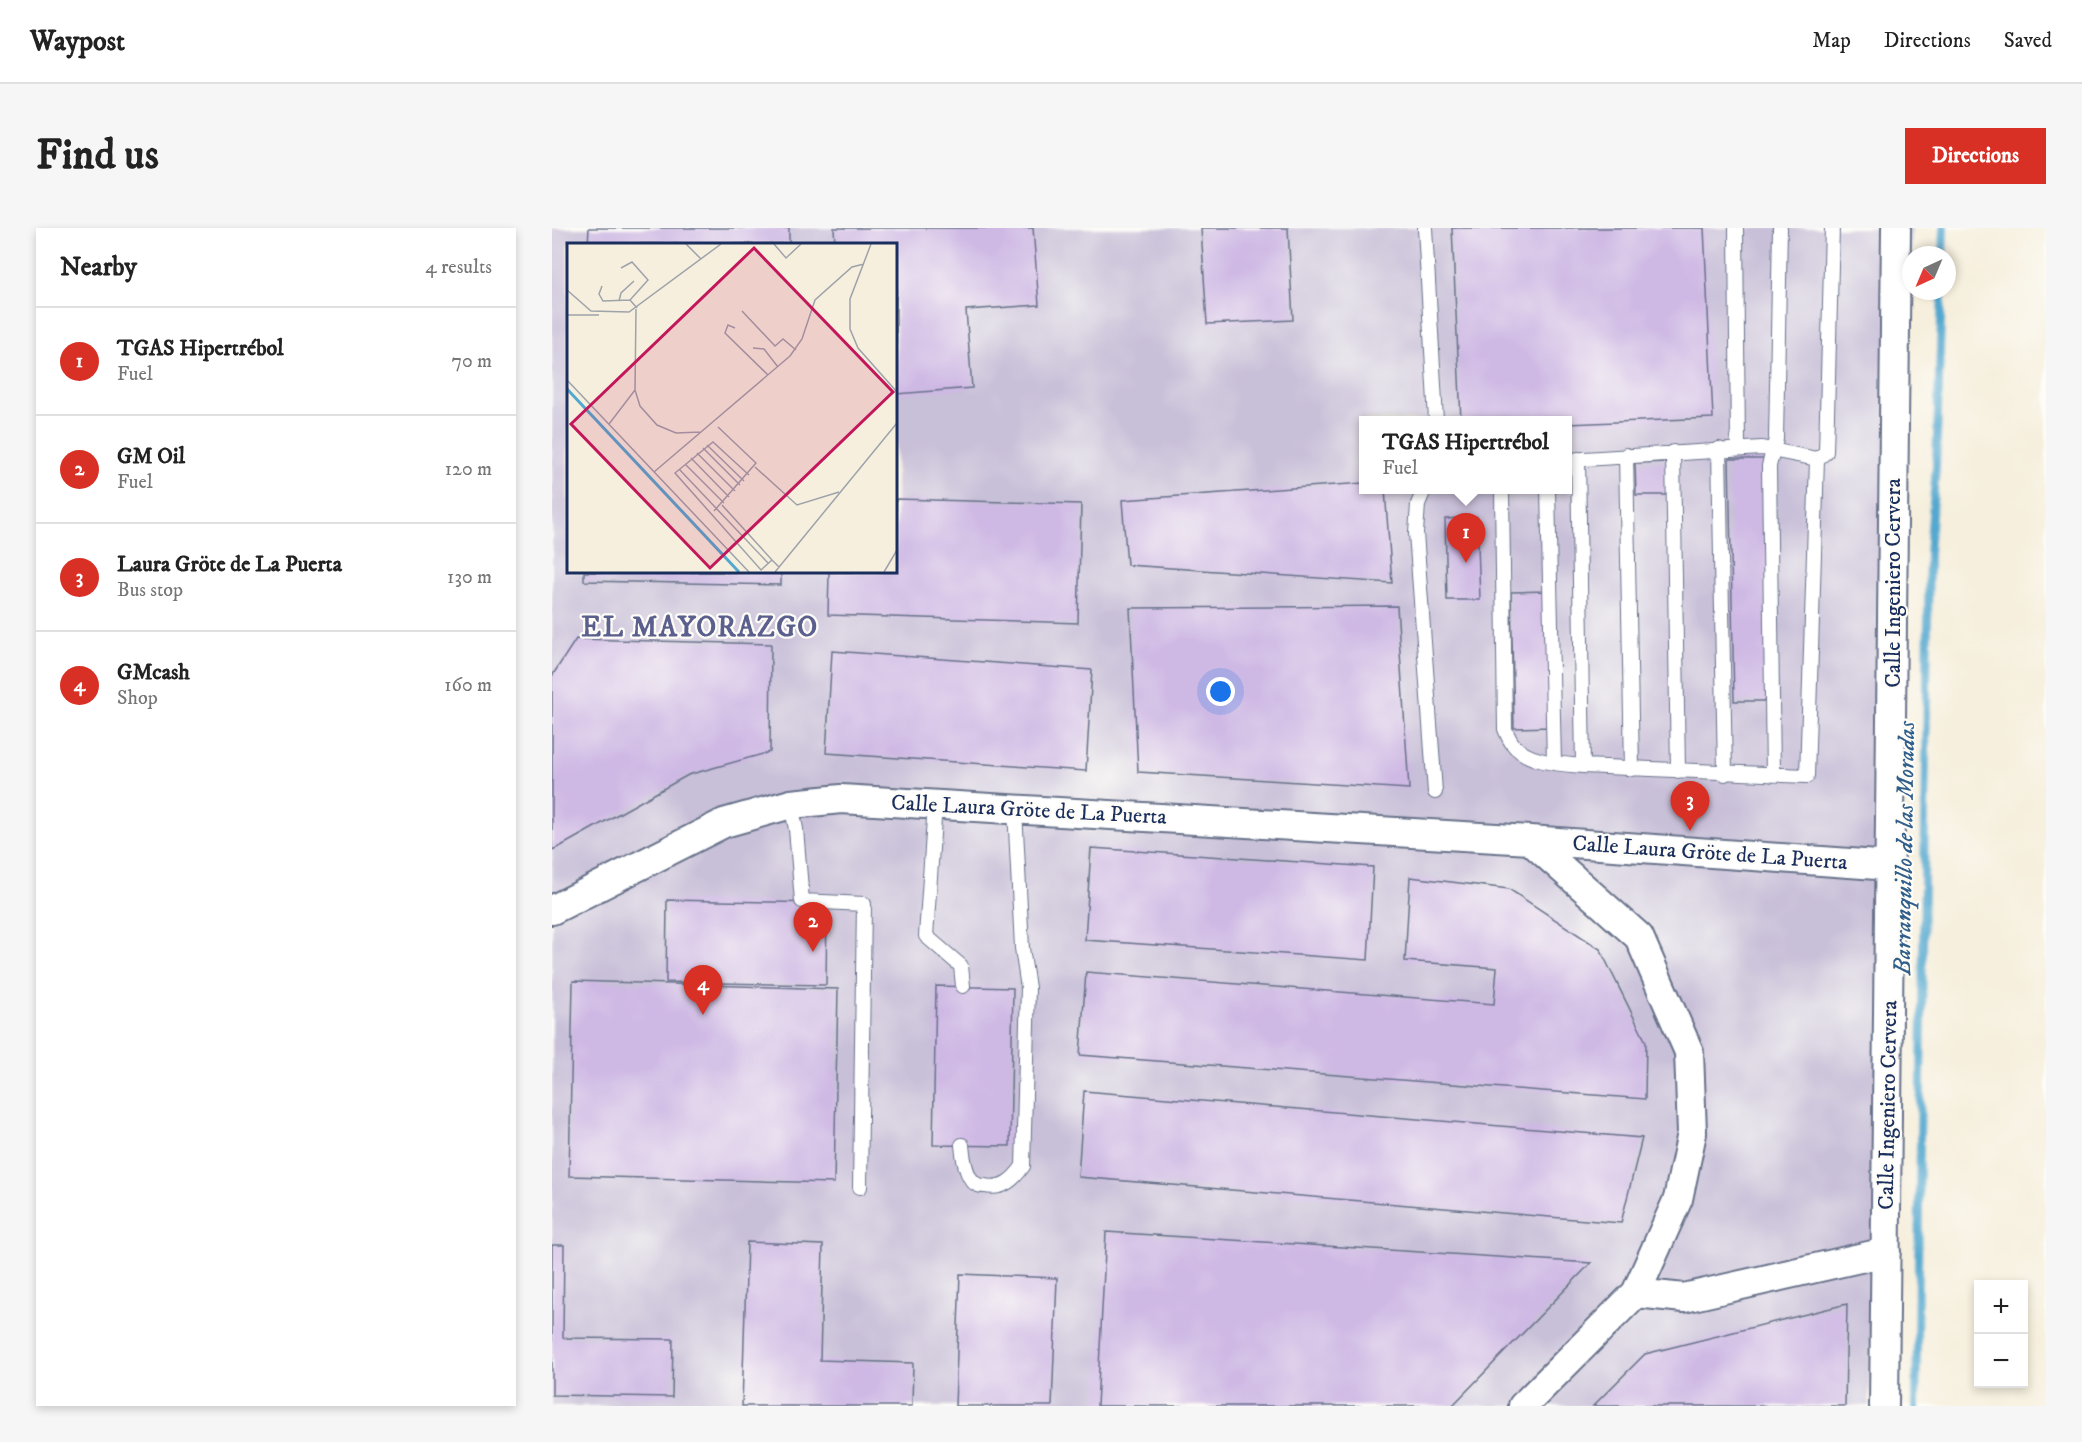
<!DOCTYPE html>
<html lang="en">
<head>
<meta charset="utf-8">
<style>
	:root { --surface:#fff; --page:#f6f6f6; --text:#222; --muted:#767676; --line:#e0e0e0; --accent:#d93025 }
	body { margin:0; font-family:"IM FELL DW Pica",serif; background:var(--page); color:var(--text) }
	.controls { position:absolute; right:18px; bottom:18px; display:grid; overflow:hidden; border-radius:0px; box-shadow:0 3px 9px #0003 }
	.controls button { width:54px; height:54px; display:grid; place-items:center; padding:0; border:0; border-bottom:2px solid var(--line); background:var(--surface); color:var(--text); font:30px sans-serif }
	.compass { position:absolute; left:1350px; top:18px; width:54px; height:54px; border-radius:50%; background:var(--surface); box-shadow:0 3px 9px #0003; rotate:224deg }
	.you { position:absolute; left:669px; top:464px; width:21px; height:21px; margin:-15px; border:4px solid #fff; border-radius:50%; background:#1a73e8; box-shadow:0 0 0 9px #1a73e833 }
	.badge { display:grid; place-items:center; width:39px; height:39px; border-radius:50%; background:var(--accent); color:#fff; font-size:20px; font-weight:700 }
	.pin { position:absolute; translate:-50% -50px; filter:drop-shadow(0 2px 3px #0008) }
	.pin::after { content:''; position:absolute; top:32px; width:21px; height:18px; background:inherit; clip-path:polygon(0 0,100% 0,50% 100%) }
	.popup { position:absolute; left:807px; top:188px; width:213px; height:78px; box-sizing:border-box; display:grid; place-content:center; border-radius:0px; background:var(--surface); filter:drop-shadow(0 2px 4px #0005); font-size:20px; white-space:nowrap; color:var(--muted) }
	.popup b { font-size:22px; color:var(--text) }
	.popup::after { content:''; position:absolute; left:50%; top:100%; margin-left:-12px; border:12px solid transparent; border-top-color:var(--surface) }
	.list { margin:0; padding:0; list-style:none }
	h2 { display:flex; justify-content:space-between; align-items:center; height:78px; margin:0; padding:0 24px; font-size:26px }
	h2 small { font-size:20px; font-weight:400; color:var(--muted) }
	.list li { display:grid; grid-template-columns:39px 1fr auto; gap:18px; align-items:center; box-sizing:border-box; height:108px; padding:0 24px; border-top:2px solid var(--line) }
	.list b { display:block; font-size:22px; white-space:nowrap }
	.list p { margin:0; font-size:20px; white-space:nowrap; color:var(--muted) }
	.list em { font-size:20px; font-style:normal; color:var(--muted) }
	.map { position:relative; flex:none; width:1494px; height:1178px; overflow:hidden; border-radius:0px }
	header { display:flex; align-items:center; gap:36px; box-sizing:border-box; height:84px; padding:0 30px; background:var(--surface); border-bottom:2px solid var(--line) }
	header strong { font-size:28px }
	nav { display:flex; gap:33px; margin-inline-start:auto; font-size:21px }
	.intro { display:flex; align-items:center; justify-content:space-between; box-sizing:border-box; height:144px; padding:0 36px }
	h1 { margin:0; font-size:42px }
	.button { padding:15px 27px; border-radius:0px; background:var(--accent); color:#fff; font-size:21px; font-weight:700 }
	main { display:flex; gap:36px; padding:0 36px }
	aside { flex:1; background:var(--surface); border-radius:0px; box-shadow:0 3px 9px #0003 }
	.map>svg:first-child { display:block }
	.industrial { fill:#c8bfd8; fill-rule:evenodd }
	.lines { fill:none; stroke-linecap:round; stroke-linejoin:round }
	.stream { stroke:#52a8cf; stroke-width:8 }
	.building { fill:#ceb8e4 }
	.lane-casing { stroke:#68728a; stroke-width:16 }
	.street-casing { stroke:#68728a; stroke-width:32 }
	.lane { stroke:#fff; stroke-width:14 }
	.street { stroke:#fff; stroke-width:28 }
	.labels { text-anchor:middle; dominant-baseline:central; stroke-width:4.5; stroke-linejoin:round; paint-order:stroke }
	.street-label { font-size:22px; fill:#1b2f5e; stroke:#fdfcf7 }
	.water-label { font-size:24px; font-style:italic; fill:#315f8b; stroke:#fdfcf7 }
	.district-label { font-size:28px; font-weight:bold; letter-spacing:1.5px; fill:#5a5f8d; stroke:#fdfcf7 }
	.inset-river { fill:none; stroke:#52a8cf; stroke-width:3 }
	.inset-road { fill:none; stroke:#9ea2aa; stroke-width:1.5 }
	.view { fill:#c2185b; fill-opacity:0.15; stroke:#c2185b; stroke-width:3 }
	.inset-edge { fill:none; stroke:#1b2f5e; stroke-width:3 }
</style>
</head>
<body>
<header>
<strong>Waypost</strong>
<nav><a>Map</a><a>Directions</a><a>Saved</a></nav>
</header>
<div class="intro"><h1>Find us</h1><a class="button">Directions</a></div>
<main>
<aside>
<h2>Nearby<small>4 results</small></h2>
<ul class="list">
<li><span class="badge">1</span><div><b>TGAS Hipertrébol</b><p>Fuel</p></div><em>70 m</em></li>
<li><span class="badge">2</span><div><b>GM Oil</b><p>Fuel</p></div><em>120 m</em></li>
<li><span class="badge">3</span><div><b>Laura Gröte de La Puerta</b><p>Bus stop</p></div><em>130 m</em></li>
<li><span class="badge">4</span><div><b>GMcash</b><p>Shop</p></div><em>160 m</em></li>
</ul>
</aside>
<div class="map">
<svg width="1494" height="1178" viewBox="0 0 1494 1178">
	<rect width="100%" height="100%" fill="#fdfcf7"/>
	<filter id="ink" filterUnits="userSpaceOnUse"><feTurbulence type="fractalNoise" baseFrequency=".0167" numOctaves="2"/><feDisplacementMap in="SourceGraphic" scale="12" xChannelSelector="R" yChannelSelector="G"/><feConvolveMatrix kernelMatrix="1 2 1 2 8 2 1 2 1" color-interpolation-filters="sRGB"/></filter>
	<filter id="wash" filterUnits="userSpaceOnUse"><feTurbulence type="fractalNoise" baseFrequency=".008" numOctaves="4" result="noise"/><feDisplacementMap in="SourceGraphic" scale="24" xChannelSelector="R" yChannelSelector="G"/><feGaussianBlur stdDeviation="1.35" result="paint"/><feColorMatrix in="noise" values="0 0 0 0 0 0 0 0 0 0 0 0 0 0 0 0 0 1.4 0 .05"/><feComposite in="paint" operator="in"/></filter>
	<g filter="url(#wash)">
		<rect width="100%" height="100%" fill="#f6efdd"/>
		<path class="industrial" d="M0,0H1360L1317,1178H0ZM16,16H344V344H16ZM812,192H1016V262H812Z"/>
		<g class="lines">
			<path class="stream" d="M1391,27L1392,0
				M1364,1178L1377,324L1384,238L1390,63"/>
		</g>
		<g id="blocks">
			<path class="building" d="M37,0H237V16H36Z
				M282,0H481L487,77L414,82L420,160L344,166V16H283Z
				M649,0H736L741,92L655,96Z
				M900,0H1152L1161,190L1016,196V192H909Z
				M1177,231H1214L1219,473H1182Z
				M1117,234V267H1084L1083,235Z
				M812,255V262H833L840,355L575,337L570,272Z
				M344,271L529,276L526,395L276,387L277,344H344Z
				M925,289L928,372H895L893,291Z
				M32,344H229V357L32,353Z
				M996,363L999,499L962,500L959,364Z
				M845,378L857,561L586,544L578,380Z
				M24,411L219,416L218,524L136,547L9,618L0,622V448Z
				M280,423L540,442L534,543L274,525Z
				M539,620L821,639L816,732L533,712Z
				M858,649L957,661L1048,721L1094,814L1093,871L528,827L534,744L942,776L945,740L853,733Z
				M115,672L275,675L274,757L114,754Z
				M21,753L286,761L282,955L17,948Z
				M384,758L461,760L458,918L381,917Z
				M532,863L1090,910L1069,995L526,949Z
				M554,1004L1039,1035L900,1178H545Z
				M195,1014L271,1017L268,1132L361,1135L360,1178H190Z
				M0,1017H12L11,1110L121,1111L120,1169L0,1167Z
				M408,1046L505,1050L500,1178H403Z
				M1295,1076L1293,1178H1041L1093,1126Z"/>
		</g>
	</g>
	<g filter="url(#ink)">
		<use href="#blocks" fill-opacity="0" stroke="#68728a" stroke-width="1.5"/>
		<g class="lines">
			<defs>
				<path id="lane" d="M873,0L884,192
					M1184,0L1186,220
					M1167,221L1173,546
					M1121,224L1126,543
					M1074,227L1080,541
					M1026,231L1031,538
					M1016,232L1210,220L1265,231
					M872,262L866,276L864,305L883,564
					M950,262L953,501C955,506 957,511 960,515C974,535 1009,536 1031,538L1255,548L1265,231L1274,224L1280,0
					M996,262L1002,535
					M1221,547L1217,238L1224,211L1228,0
					M239,576L244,601L250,673L312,676L308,959
					M383,576L374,708L409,738L411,758
					M410,917C411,928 414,950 424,956C427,958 430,958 433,958C451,962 462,951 471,938L476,760L470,720L463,581"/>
				<path id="street" d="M0,682L172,595L239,576L289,571L978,612L1339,638
					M1084,1065L1132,1070L1334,1024
					M971,1178L1084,1065L1126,971L1140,905L1137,824L1087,709L978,612
					M1332,1178L1344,0"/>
			</defs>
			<use href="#lane" class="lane-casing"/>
			<use href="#street" class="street-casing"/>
			<use href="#lane" class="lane"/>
			<use href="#street" class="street"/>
		</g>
	</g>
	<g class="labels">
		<g class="street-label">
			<text transform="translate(1341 355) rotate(-90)">Calle Ingeniero Cervera</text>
			<text transform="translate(477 582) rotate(3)">Calle Laura Gröte de La Puerta</text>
			<text transform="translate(1158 625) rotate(4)">Calle Laura Gröte de La Puerta</text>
			<text transform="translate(1336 877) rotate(-89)">Calle Ingeniero Cervera</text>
		</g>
		<g class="water-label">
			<text transform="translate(1353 620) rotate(-89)">Barranquillo de las Moradas</text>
		</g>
		<g class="district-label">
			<text x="148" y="399">EL MAYORAZGO</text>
		</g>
	</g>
	<g transform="translate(15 15)">
		<rect width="330" height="330" fill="#f6efdd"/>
		<path class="inset-river" d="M0,146L172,329"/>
		<path class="inset-road" d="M119,1L134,16M207,1L219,15L234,1M304,1L283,56V86L291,105L330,149M54,25L65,19L81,37L63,57M35,43L32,51L36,58L63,57L70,65M0,47L24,68L62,69L154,1M52,58L54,50L67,38M69,66L68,147L73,163L90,182L109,190L134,189M175,68L208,103L216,96L229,107M0,72H32M168,85L161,82L158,90L201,132M186,105L197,106L211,124M0,137L182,329M42,181L68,147M140,202L177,238M136,205L173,242M130,210L168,248M124,215L162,254M118,221L157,260M188,224L230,262L272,249M112,226L201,320M87,229L223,113L235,96L248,57L285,24L297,21M182,232L146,199L108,230L194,327L205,317L212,324M155,262L205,317M147,268L189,220L151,184M208,329L330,180M317,329L330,307"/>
		<path class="view" d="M187,5L326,149L143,325L4,181Z"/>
		<rect width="330" height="330" class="inset-edge"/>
	</g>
</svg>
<div class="controls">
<button>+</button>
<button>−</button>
</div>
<svg class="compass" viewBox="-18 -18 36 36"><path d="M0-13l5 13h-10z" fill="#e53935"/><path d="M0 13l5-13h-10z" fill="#767676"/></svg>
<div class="you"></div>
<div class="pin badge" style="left:914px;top:335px">1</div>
<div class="popup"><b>TGAS Hipertrébol</b>Fuel</div>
<div class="pin badge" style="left:261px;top:724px">2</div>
<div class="pin badge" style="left:1138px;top:603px">3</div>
<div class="pin badge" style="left:151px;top:787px">4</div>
</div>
</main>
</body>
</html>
